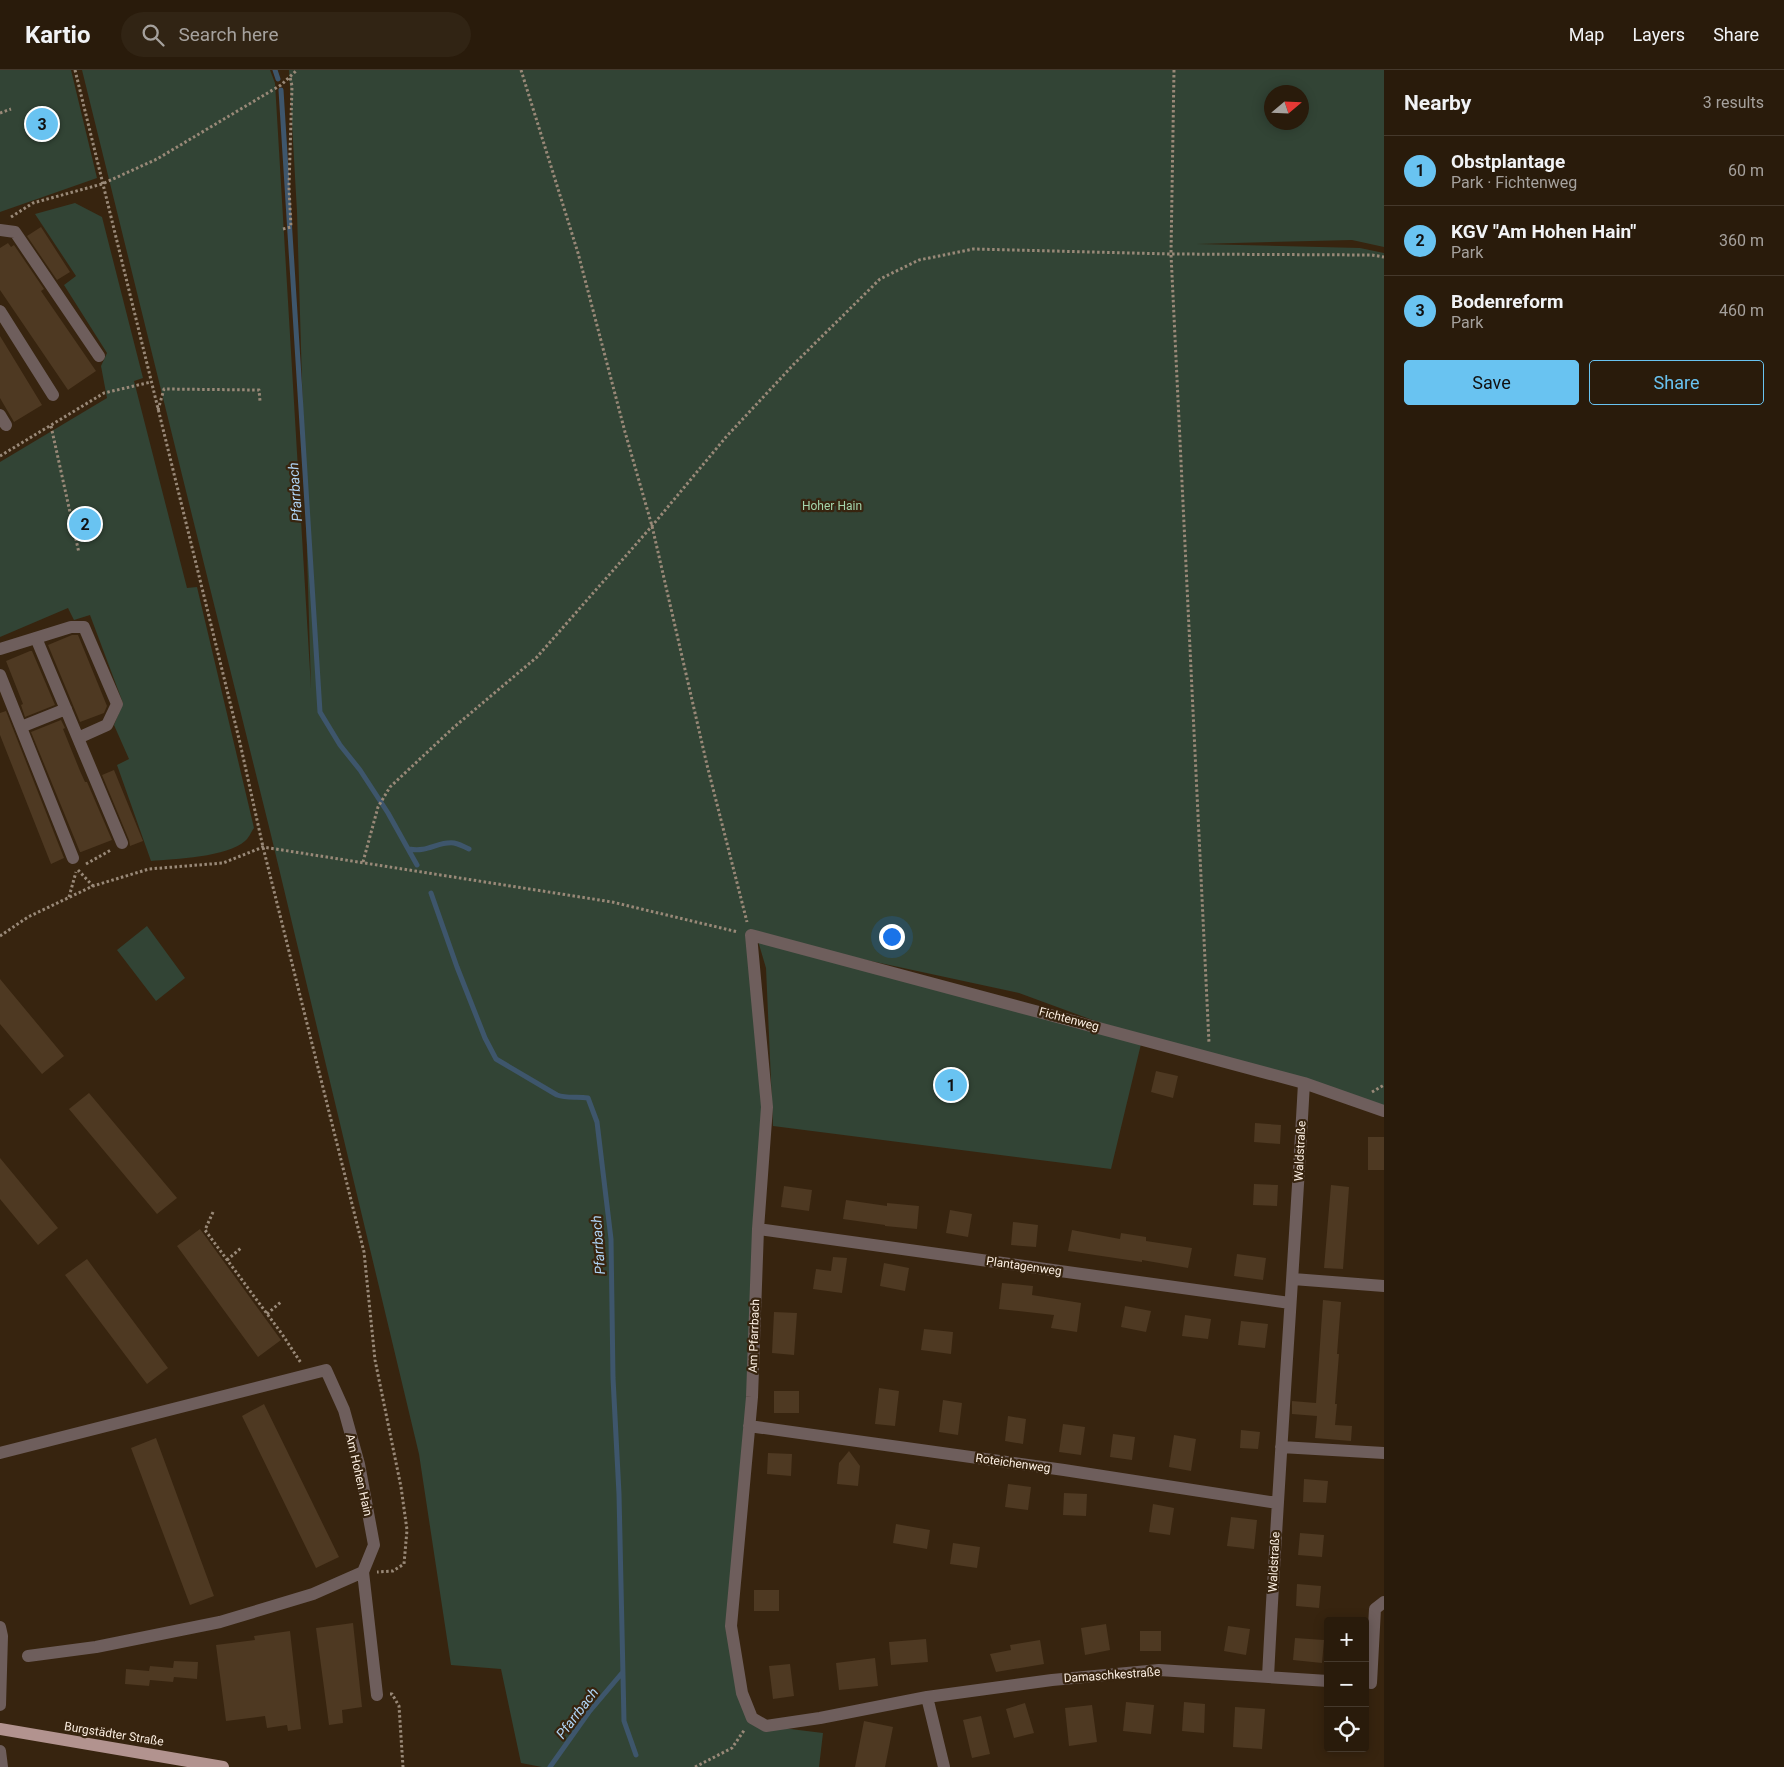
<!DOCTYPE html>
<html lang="en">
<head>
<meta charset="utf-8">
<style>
	:root { --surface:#291b0b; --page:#312414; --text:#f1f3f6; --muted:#a5a19d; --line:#45392c; --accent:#69c3f1 }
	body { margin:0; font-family:Roboto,sans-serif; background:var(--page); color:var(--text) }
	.controls { position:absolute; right:15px; bottom:15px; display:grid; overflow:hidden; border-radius:5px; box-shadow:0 2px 12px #0003 }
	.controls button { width:45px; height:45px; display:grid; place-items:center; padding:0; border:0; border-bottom:1px solid var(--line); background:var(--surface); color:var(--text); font:25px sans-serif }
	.compass { position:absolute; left:1264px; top:15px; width:45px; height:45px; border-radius:50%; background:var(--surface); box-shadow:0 2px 12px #0003; rotate:71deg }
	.you { position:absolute; left:891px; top:866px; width:18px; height:18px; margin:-12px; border:4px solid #fff; border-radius:50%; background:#1a73e8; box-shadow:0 0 0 8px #1a73e833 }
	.badge { display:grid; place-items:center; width:32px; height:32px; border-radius:50%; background:var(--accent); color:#111; font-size:16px; font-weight:700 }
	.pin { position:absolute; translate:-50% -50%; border:2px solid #fff; box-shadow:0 1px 5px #0006 }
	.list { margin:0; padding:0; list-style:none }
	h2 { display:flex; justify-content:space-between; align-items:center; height:65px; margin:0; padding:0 20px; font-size:21px }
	h2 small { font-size:16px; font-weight:400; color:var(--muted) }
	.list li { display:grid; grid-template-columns:32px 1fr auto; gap:15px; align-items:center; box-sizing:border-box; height:70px; padding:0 20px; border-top:1px solid var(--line) }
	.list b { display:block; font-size:19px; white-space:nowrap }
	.list p { margin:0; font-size:16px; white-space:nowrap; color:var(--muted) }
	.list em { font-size:16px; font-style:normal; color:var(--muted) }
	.actions { display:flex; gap:10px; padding:15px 20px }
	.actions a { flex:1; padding:11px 0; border:1px solid var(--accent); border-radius:5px; text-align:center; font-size:18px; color:var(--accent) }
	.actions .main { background:var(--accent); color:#111 }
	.icon { flex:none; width:28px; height:28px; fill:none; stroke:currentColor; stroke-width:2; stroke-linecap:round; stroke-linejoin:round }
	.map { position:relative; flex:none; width:1384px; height:1697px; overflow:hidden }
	header { display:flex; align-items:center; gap:30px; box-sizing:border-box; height:70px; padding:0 25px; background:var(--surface); border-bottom:1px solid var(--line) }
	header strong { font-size:24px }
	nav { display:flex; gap:28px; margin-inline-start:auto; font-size:18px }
	.search { width:350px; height:45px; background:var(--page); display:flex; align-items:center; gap:12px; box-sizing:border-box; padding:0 18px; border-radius:28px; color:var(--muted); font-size:19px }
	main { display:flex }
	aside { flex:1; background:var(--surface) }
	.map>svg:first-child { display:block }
	.green { fill:#324435; fill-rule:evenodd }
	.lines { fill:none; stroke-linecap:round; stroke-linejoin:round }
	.stream { stroke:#3e566c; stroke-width:5 }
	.building { fill:#4e3922 }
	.path { stroke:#998978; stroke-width:3; stroke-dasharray:2.5 2.5; stroke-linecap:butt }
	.minor { stroke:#6e5e5c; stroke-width:12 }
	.major { stroke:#b2938f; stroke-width:12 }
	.labels { text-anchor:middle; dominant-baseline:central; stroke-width:4.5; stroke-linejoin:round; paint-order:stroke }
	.park-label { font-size:12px; fill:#a3d4ab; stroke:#37240f }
	.street-label { font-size:12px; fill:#fcefe2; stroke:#37240f }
	.water-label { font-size:14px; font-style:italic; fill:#b0d5f7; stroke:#37240f }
</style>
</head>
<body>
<header>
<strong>Kartio</strong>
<div class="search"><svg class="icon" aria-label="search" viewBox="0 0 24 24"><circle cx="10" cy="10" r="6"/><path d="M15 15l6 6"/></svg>Search here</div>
<nav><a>Map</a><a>Layers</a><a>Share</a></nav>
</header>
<main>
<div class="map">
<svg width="1384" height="1697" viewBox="0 0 1384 1697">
	<rect width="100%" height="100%" fill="#37240f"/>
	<path class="green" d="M0,0H71L97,108L0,142Z
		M82,0H270L275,13L311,618L297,142L289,0H1384V177L1352,170L1197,174L1360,178L1384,183V1041L1147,970L1019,923L751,865L767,1037L731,1556L752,1648L766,1656L823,1663L819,1697H542L521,1693L501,1599L451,1595L419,1384L271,765ZM1272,22H1302V52H1272Z
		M75,133L102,147L143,308L134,311L187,518L197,517L254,758C251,762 249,768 245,771C228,787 174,789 151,791L117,695L129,689L114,655L123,633L90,545L74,550L68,538L0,567V392L107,328L101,296L107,283L64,215L76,206L35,144Z
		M147,856L185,908L156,931L117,880Z
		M758,871L1141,974L1111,1099L773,1056L766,898Z"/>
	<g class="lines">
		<path class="stream" d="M275,0L278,9
			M281,20L320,642L340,675L360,700L388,743L417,795
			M409,779C428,783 438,771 454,773C459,774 465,777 469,779
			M431,823L457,897L485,968L496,989L557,1025C568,1029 577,1026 588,1028L597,1052L611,1169L613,1308L619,1424L624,1651L636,1685
			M550,1697L589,1642L622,1603"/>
	</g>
	<path class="building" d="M41,157L70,202L57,210L27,166Z
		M8,173L11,177L14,175L44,219L41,221L96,301L68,320L0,220V178Z
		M0,266L42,335L14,352L0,328Z
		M72,565H78L107,636L104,643L80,652L48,575Z
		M30,581H32L55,635L25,647L21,635L23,634L6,591Z
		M6,641L64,788L51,794L0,665V643Z
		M61,650L65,658L63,659L80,701L85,712H87L112,770L81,782H80L31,662Z
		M114,700L143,771L130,776L129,770L102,705Z
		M0,909L64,986L42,1004L0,954Z
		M1156,1001L1178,1006L1173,1028L1151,1022Z
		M89,1023L177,1128L157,1144L69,1039Z
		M1255,1053L1281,1055L1280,1074L1254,1072Z
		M1368,1067H1384V1100H1368Z
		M0,1088L58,1158L38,1175L0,1129Z
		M1254,1114L1278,1115L1277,1136L1253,1135Z
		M1331,1115L1349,1117L1343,1199L1324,1198Z
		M784,1116L812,1120L809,1141L781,1137Z
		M846,1130L887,1136V1133L919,1136L917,1159L885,1156V1155L843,1149Z
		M950,1140L972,1144L968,1167L946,1163Z
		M1013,1152L1038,1155L1036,1177L1011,1175Z
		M200,1159L281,1270L258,1287L177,1176Z
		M1072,1160L1120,1169L1121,1163L1146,1167V1171L1192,1178L1188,1198L1142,1190V1192L1068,1181Z
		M1237,1184L1266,1188L1263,1210L1234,1206Z
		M833,1187L847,1188L842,1223L813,1219L816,1199L831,1201Z
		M87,1189L168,1298L147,1314L65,1205Z
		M884,1193L909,1198L905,1221L880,1216Z
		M1002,1213L1033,1216L1032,1225L1081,1233L1077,1262L1051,1258L1054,1245L999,1239Z
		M1323,1230L1341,1232L1337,1284H1339L1335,1334H1337L1335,1355L1352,1356L1351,1371L1315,1368L1317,1346L1292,1344V1331L1316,1333Z
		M1125,1236L1151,1241L1146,1262L1121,1257Z
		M774,1242L797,1243L794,1285L772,1283Z
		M1185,1245L1211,1249L1208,1269L1182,1266Z
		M1241,1251L1268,1254L1265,1278L1238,1275Z
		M924,1259L953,1262L951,1284L921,1280Z
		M879,1318L899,1321L895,1356L875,1354Z
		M774,1321H799V1343H774Z
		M943,1330L962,1333L958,1365L939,1362Z
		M264,1334L339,1487L316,1498L242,1346Z
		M1008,1346L1026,1349L1023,1374L1005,1371Z
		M1063,1354L1085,1357L1081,1385L1059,1382Z
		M1241,1360L1260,1362L1258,1379L1240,1378Z
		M1113,1364L1135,1367L1132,1390L1110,1387Z
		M1174,1365L1196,1369L1191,1401L1169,1397Z
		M156,1368L214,1526L190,1535L131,1378Z
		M849,1381L860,1396L858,1416L837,1414L839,1393Z
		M768,1383L792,1384L791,1406L767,1404Z
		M1304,1409L1328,1411L1326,1433L1303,1432Z
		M1008,1414L1031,1417L1028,1440L1005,1437Z
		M1064,1423L1087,1424L1086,1446L1063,1445Z
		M1153,1434L1174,1438L1170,1465L1149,1462Z
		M1231,1447L1257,1450L1254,1479L1227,1476Z
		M896,1454L930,1460L927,1479L893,1473Z
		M1300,1463L1324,1465L1322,1487L1298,1485Z
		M953,1473L980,1477L977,1498L950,1494Z
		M1297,1514L1321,1516L1319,1538L1296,1536Z
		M754,1520H779V1541H754Z
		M353,1553L362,1637L342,1640L343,1653L329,1655L316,1558Z
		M1106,1554L1110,1580L1085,1585L1081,1558Z
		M1228,1556L1250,1559L1246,1585L1224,1581Z
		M290,1561L301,1659L288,1661L287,1655L267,1658L265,1646L226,1651L216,1575L255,1570L254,1566Z
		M1140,1561H1161V1581H1140Z
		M1295,1568L1324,1570L1322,1593L1293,1590Z
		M926,1569L928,1592L891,1595L889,1572Z
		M1040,1570L1044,1594L996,1602L990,1584L1011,1580L1010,1575Z
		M875,1588L878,1616L839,1620L836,1593Z
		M174,1591L198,1592L197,1609L174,1607L173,1612L150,1610L149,1616L125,1614L126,1599L149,1601L150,1596L173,1598Z
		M790,1594L794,1626L773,1629L769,1596Z
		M1126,1632L1154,1635L1151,1664L1123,1661Z
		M1184,1632L1205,1634L1204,1663L1182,1661Z
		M1025,1633L1034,1663L1014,1668L1006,1639Z
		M1092,1635L1097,1672L1069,1676L1065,1638Z
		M1235,1637L1265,1639L1262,1679L1233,1677Z
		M981,1646L990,1684L972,1688L963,1650Z
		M864,1651L893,1657L885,1697H855Z"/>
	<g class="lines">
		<path class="path" d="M75,0L240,673L263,777L364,1182L375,1290L401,1417L407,1460L404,1494L393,1501L377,1502
			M521,0L578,183L625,362L652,456L707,695L747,852
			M1174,0L1171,184L1209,973
			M0,43L11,39
			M11,147L33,133L102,114L157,89L281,15L297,0
			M283,159L291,157L289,117L292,16L290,7
			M158,340L164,319L259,320L260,331
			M51,356L79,483
			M0,386L104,323L151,312
			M363,792L378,737L390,717L453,658L537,587L652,456L726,367L794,294L880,209L919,190L973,179L1171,184L1372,185L1384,187
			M86,794L111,780
			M78,800L93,816
			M69,827L76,802
			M0,866L28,847L93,816L149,799L223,793L263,777L612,832L738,862
			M1372,1022L1384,1015
			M213,1142L205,1160L282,1264L301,1293
			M227,1190L241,1178
			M267,1244L282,1231
			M390,1624H392L399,1636L403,1697
			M695,1697L732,1678L745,1659"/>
		<path class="minor" d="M0,160L15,162L99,286
			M0,241L53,325
			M0,345L6,355
			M36,568L122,773
			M0,579L71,557H84L117,634L107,655L78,668
			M0,605L73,788
			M21,657L66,639
			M758,1159L1290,1233
			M1293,1209L1384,1216
			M749,1356L1064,1400L1277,1433
			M1281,1377L1384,1383
			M0,1383L326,1300L344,1340L359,1394L374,1475L363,1502L313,1524L220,1552L96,1577L28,1586
			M363,1502L377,1625
			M0,1557L2,1566L0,1635
			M1268,1607C1278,1409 1293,1211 1304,1013
			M1328,1611L1159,1600L1052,1610L927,1627L820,1648L766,1656L752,1648L742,1623L731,1556L752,1327L758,1159L767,1037L751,865L1304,1013L1384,1041
			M1371,1613L1375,1539L1384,1532
			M927,1627L944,1697
			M0,1681L2,1697"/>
		<path class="major" d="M0,1659L223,1697"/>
	</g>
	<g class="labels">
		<g class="park-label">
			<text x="832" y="436">Hoher Hain</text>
		</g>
		<g class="street-label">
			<text transform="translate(1069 949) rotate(15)">Fichtenweg</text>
			<text transform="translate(1300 1081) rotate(-87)">Waldstraße</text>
			<text transform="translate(1024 1196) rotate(8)">Plantagenweg</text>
			<text transform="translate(754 1266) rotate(-88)">Am Pfarrbach</text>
			<text transform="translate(1013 1393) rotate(8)">Roteichenweg</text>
			<text transform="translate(359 1405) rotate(77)">Am Hohen Hain</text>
			<text transform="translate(1274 1492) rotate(-87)">Waldstraße</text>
			<text transform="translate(1112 1605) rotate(-4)">Damaschkestraße</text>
			<text transform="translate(114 1664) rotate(9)">Burgstädter Straße</text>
		</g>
		<g class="water-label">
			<text transform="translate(295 422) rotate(-94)">Pfarrbach</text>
			<text transform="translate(598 1175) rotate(-94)">Pfarrbach</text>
			<text transform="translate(577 1643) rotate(-53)">Pfarrbach</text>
		</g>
	</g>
</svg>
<div class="controls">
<button>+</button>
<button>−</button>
<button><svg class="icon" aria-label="locate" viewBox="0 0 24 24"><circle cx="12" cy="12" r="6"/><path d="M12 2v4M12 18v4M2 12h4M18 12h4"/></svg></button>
</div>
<svg class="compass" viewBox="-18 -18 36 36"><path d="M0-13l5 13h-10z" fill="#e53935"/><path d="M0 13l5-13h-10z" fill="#a5a19d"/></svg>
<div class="you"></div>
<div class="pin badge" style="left:951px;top:1015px">1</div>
<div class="pin badge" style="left:85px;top:454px">2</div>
<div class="pin badge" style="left:42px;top:54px">3</div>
</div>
<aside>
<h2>Nearby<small>3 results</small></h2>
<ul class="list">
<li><span class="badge">1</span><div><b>Obstplantage</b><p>Park · Fichtenweg</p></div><em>60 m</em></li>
<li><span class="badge">2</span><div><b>KGV &quot;Am Hohen Hain&quot;</b><p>Park</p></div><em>360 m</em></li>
<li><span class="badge">3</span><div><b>Bodenreform</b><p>Park</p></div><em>460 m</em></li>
</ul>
<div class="actions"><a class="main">Save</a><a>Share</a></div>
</aside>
</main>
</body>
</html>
